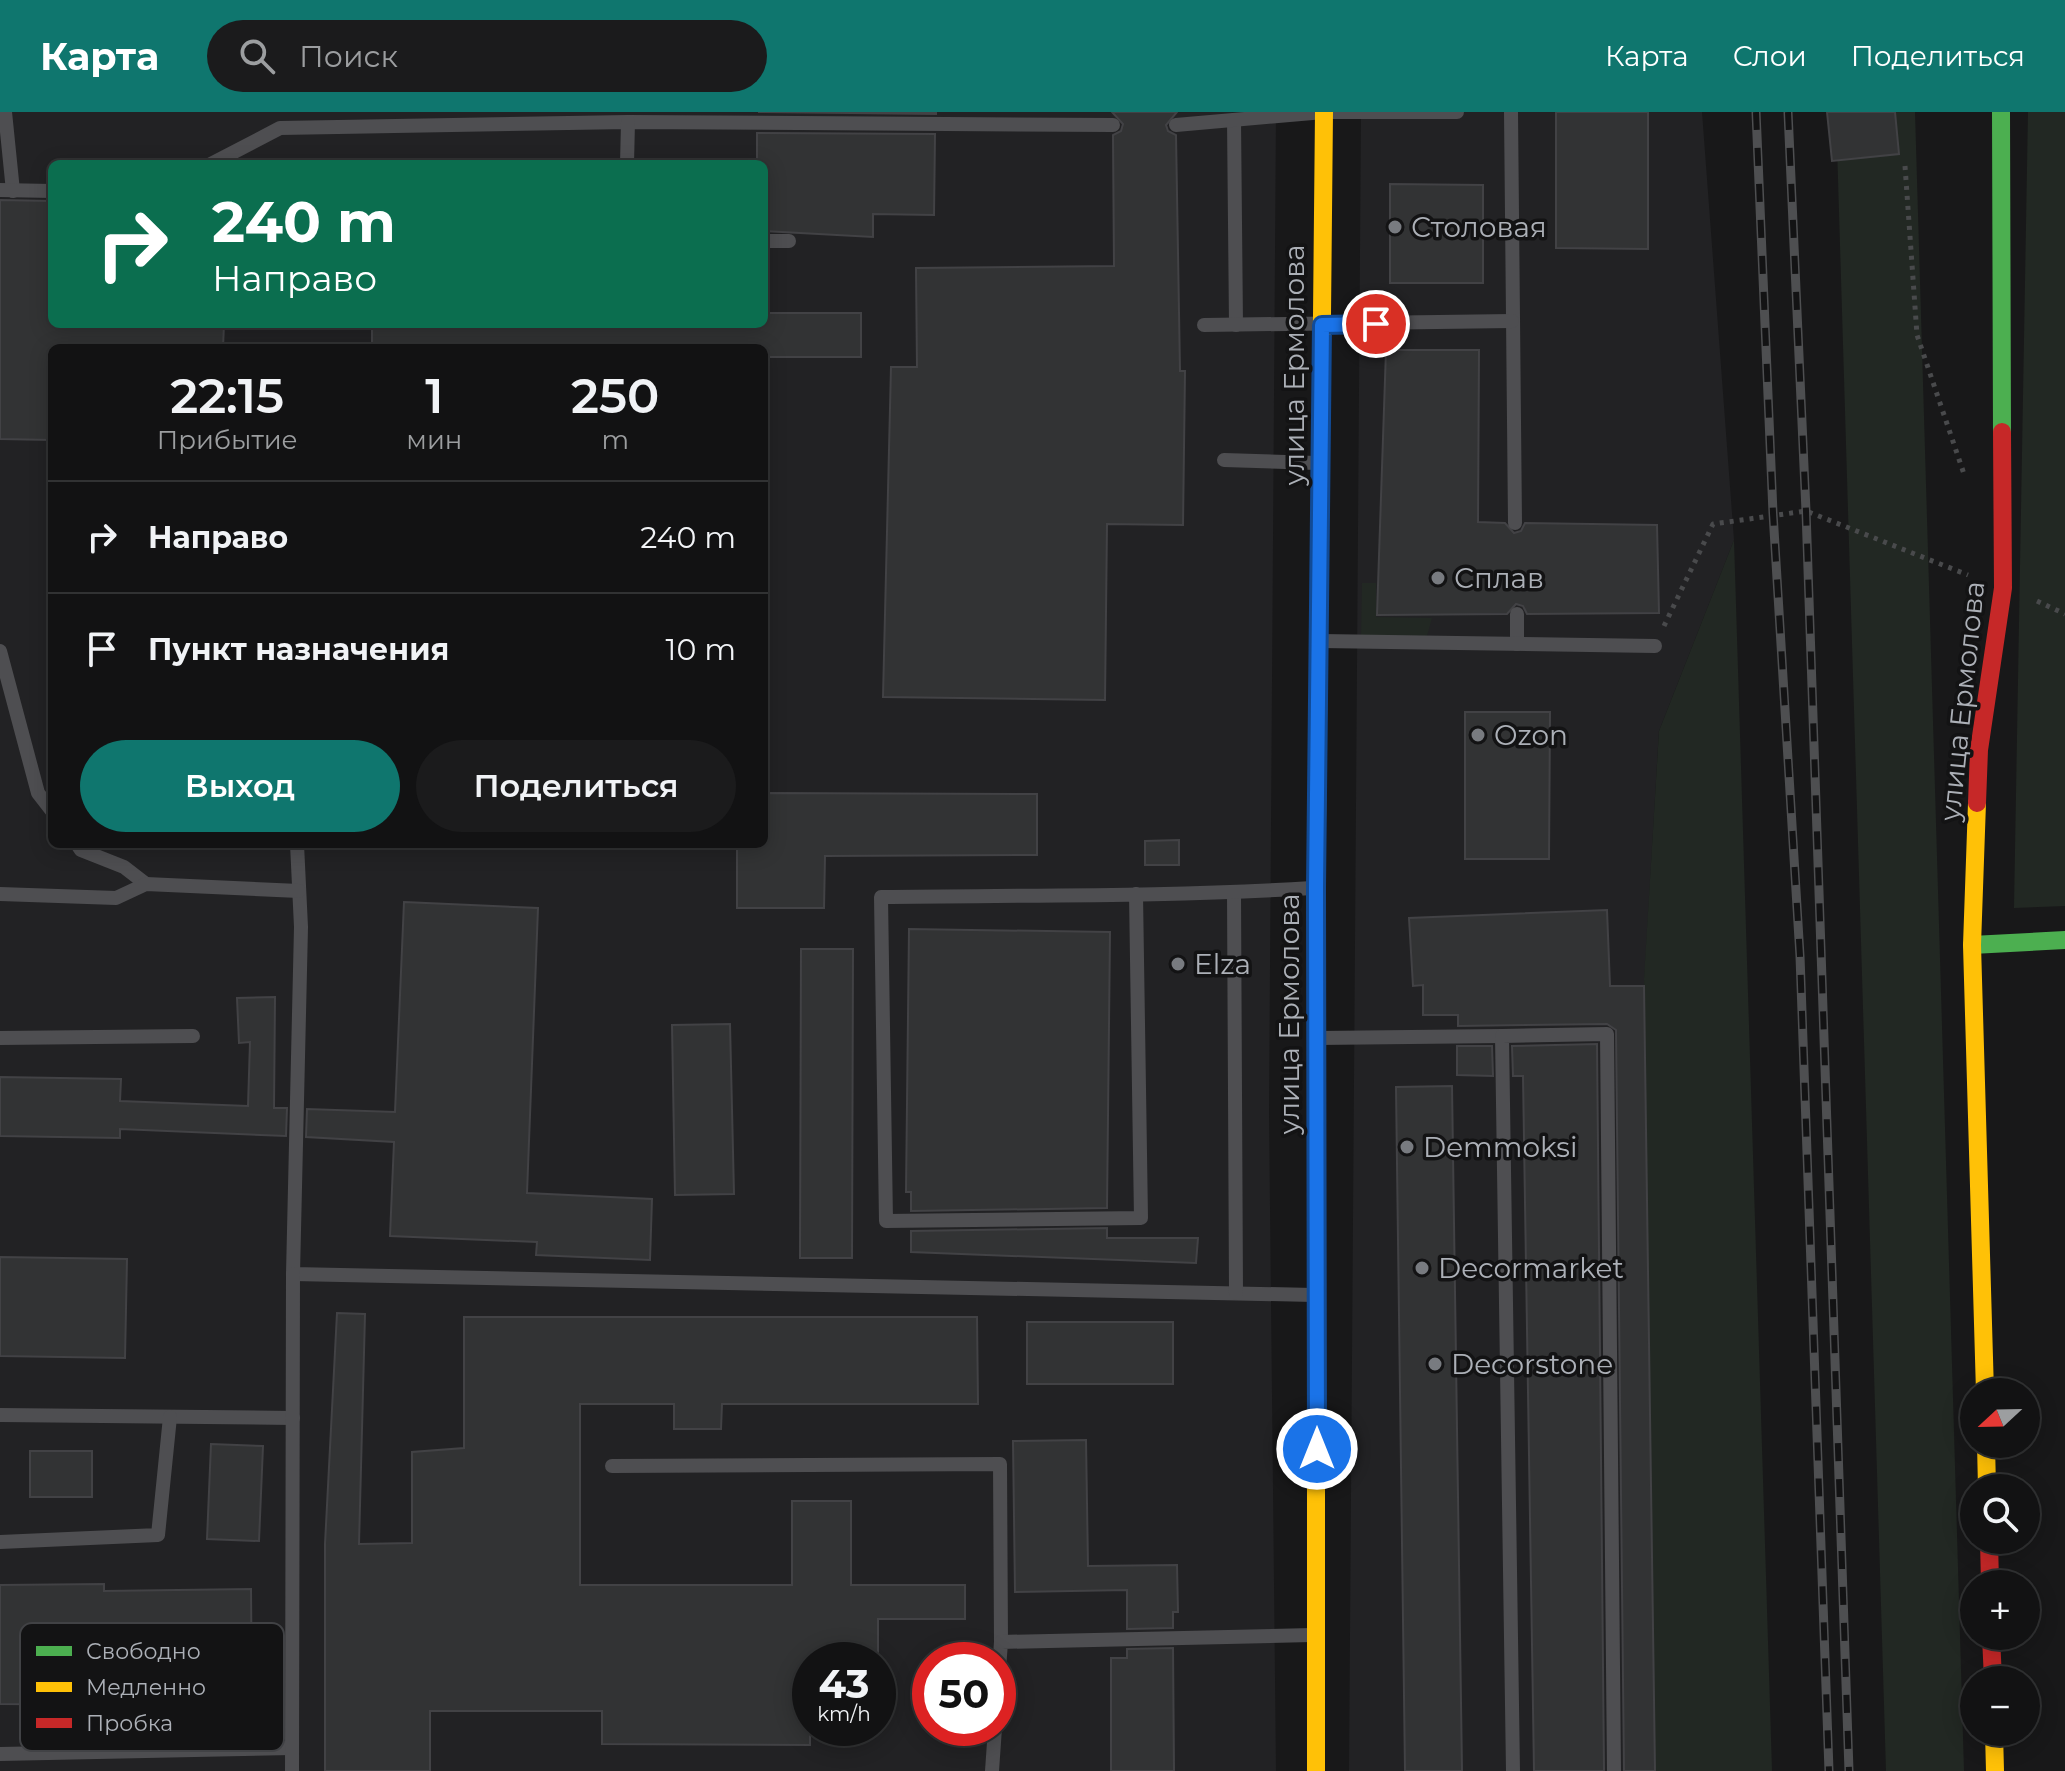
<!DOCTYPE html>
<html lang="ru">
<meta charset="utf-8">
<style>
:root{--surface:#121213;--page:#1b1b1c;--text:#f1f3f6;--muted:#9c9ea0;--line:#313233;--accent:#0f766e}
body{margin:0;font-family:Montserrat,sans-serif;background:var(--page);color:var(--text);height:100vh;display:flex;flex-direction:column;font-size:30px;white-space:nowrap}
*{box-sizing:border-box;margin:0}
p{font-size:26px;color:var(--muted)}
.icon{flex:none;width:44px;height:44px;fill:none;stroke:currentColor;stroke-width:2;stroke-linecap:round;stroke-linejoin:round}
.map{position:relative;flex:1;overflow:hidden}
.details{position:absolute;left:48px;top:232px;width:720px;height:504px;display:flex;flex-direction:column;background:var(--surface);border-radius:12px;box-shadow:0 4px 20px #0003,0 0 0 2px var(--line)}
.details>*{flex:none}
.top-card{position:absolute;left:48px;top:48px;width:720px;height:168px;border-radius:12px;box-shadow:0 4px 20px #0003,0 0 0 2px var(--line);background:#0b6e4f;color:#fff;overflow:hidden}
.needle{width:52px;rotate:248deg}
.buttons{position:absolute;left:1960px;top:1266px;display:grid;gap:16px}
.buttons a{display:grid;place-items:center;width:80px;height:80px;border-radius:50%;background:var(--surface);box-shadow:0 4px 20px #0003,0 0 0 2px var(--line);font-size:40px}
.speed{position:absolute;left:792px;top:1530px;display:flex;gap:16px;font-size:40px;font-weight:700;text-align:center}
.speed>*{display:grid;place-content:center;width:104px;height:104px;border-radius:50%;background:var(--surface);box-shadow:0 4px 20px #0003,0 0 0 2px var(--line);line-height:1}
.speed small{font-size:20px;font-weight:400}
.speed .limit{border:12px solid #d22;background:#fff;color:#111}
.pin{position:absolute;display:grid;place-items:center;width:68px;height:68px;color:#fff;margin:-34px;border:4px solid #fff;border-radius:50%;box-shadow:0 2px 8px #0007}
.me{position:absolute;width:88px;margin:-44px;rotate:0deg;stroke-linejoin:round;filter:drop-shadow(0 0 6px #0008)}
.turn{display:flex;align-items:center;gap:28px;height:168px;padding:0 32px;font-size:36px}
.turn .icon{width:104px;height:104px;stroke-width:2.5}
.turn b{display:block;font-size:56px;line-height:68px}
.eta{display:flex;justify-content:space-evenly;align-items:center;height:136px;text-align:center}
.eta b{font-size:48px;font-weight:600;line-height:56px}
.cta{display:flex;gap:16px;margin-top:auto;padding:16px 32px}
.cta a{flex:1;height:92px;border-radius:48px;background:var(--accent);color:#fff;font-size:32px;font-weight:600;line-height:92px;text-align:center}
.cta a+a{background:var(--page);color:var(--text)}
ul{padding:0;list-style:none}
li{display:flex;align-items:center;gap:24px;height:112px;padding:0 32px;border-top:2px solid var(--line)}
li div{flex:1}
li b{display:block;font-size:30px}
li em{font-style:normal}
header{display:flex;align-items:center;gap:48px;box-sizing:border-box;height:112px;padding:0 40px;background:var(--accent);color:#fff}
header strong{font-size:38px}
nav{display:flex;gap:44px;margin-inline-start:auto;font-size:28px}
.search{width:560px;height:72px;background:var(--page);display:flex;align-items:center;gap:20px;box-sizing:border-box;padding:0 28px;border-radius:44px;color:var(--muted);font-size:30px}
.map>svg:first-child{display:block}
</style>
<header>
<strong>Карта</strong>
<div class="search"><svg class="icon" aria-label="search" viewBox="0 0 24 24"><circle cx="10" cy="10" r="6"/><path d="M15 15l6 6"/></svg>Поиск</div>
<nav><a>Карта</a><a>Слои</a><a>Поделиться</a></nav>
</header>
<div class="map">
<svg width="2065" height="1659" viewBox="0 0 2065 1659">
<rect width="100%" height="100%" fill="#181819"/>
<g fill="#222224" fill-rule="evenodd">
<path d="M0,0H1276L1269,1000L1276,1659H0ZM52,52H764V212H52ZM52,236H764V732H52ZM810,1548H878V1616H810ZM930,1548H998V1616H930Z"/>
<path d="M1361,0H1702L1734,428L1659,619L1644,874L1655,1659H1349Z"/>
</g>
<g fill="#222823">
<path d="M1836,0H1915L1964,1659H1886Z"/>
<path d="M2028,0H2065V794L2014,796Z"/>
<path d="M1734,428L1772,1659H1655L1644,866L1659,619Z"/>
<path d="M1362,471H1376V505L1432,506L1427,524L1361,523Z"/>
</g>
<g fill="#323334" stroke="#424245" stroke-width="2">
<path d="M758,0H936V2Z"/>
<path d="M1112,0H1177L1166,13L1168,19L1176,23L1180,259H1185L1183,413L1107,412L1105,588L883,585L891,255H917L916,156L1114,154L1113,23L1121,19L1123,12Z"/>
<path d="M1556,0H1648V137L1556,136Z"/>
<path d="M1827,0H1895L1899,42L1832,49Z"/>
<path d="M757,21L935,22L934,103L873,102V125L764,119V52H757Z"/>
<path d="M1390,72L1483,73V171H1390Z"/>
<path d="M0,88L52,89V212H224L223,236H52V328L0,327Z"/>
<path d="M764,201H861V245H764V236H372V212H764Z"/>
<path d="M1386,238H1479L1478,410L1505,411L1514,421L1521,419L1525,411L1657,413L1659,501L1527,502L1523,494L1516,492L1507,502L1377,503Z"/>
<path d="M1465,600H1550L1549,747H1465Z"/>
<path d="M764,681L1037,682V743L825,744L824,796H737V732H764Z"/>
<path d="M1179,728V753H1145V729Z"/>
<path d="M404,790L538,796L527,1081L652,1087L650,1148L536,1143L537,1130L390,1124L394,1030L306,1025L307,997L395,1000Z"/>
<path d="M1607,798L1610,874H1644L1655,1659H1624L1616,918L1607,912L1458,914V903H1423V873L1413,874L1409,806Z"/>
<path d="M909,817L1110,820L1107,1096L911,1099V1080H906Z"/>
<path d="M801,837H853L852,1146H800Z"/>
<path d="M275,885L274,996H287L286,1024L120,1017V1026L0,1024V965L121,967L120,989L248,994L250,930L239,931L237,886Z"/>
<path d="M730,912L734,1082L675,1083L672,913Z"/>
<path d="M1597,932L1604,1659H1534L1523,964H1513L1512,934Z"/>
<path d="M1457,934H1492L1493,964L1457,963Z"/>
<path d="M1452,974L1462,1659H1405L1396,975Z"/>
<path d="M1107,1116V1126H1198L1196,1151L911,1140V1119Z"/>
<path d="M0,1145L127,1147L125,1246L0,1244Z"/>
<path d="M337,1201L365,1202L359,1432L412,1431V1340L464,1336V1205H977L978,1292H722L721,1317H674V1292H580V1473H792V1389H851V1473H965V1507H878V1548H810V1633L602,1632V1599H430V1659H325V1432Z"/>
<rect x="1027" y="1210" width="146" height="62"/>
<path d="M1086,1328L1088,1454L1177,1453L1178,1500H1173V1516L1127,1517V1478L1015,1480L1013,1329Z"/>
<path d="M211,1332L263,1334L259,1429L207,1427Z"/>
<rect x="30" y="1339" width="62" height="46"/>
<path d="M104,1472V1479L251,1477L252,1594L0,1592V1473Z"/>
<path d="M1173,1536L1174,1659H1111V1546H1127V1537Z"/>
</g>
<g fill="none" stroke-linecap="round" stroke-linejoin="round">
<g stroke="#494a4c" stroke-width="5" stroke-dasharray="4 6" stroke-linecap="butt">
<path d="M1905,54L1917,223L1965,365"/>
<path d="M2037,489L2065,502"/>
<path d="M1664,514L1713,412L1806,399L1968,463"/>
</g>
<g stroke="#4e4e51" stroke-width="14">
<path d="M5,0L13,79"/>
<path d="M1511,0L1515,411"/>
<path d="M1234,8L1236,213"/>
<path d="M1176,13L1324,0H1457"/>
<path d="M211,52L280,16L628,10L1113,13"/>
<path d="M627,52L628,10"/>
<path d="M0,78L52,79"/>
<path d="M764,129H789"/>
<path d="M1204,213L1512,209"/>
<path d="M1224,348L1317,351"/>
<path d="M1517,502V532"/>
<path d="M1321,529L1655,534"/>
<path d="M0,539L38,681L52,699"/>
<path d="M77,732L81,738L124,755L146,772"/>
<path d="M297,732L301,815L293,1162L1314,1183"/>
<path d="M1234,781L1236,1181"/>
<path d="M0,782L116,786L146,772L299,779"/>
<path d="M1136,782L1141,1106L886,1109L881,785C1024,783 1168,785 1312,776"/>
<path d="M0,926L193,924"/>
<path d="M1318,926L1502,924"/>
<path d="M0,1303L293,1306"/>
<path d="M612,1354L1000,1352L1001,1530"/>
<path d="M0,1430L158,1423L170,1305"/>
<path d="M998,1571L1001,1530L1312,1523"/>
<path d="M0,1642L292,1636"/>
<path d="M292,1659L293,1162"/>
<path d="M992,1659L995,1616"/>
<path d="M1513,1659L1502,924L1607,922L1614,1659"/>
</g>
<g stroke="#4caf50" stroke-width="18">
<path d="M2001,0L2002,320"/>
<path d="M1972,833L2065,828"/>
</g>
<g stroke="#ffc107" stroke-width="18">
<path d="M1977,691L1972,833L1985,1280"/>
<path d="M1317,711L1324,0"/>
<path d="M1316,1271V1659"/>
<path d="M1986,1332L1987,1376"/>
<path d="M1994,1620L1995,1659"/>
</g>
<g stroke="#c62828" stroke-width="18">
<path d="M1977,691L1979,638L2003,476L2002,320"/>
<path d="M1316,1271L1317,711"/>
<path d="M1989,1428L1990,1472"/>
<path d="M1991,1524L1993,1568"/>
</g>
<g stroke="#4e4f51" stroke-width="9">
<g id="rail">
<path d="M1756,0L1773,401L1800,844L1829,1659"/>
<path d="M1788,0L1806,399L1849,1659"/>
</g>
</g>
<use href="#rail" stroke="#131314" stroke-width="6" stroke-dasharray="18" stroke-linecap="butt"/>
</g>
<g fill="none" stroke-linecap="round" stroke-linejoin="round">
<g stroke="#114b97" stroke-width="20">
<path id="route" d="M1317,1337L1316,776L1322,213L1376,212"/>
</g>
<use href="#route" stroke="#1a73e8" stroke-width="14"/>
</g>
<g fill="#787b80" stroke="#131314" stroke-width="3">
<circle cx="1395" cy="115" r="8"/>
<circle cx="1438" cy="466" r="8"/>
<circle cx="1478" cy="623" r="8"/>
<circle cx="1178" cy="852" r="8"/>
<circle cx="1407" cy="1035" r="8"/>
<circle cx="1422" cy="1156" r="8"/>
<circle cx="1435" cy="1252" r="8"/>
</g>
<g text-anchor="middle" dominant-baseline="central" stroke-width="7" stroke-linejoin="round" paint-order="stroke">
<g font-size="28" fill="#acb0b7" stroke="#131314" text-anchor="start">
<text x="1411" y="115">Столовая</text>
<text x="1454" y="466">Сплав</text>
<text x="1494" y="623">Ozon</text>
<text x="1194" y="852">Elza</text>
<text x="1423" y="1035">Demmoksi</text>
<text x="1438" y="1156">Decormarket</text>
<text x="1451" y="1252">Decorstone</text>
</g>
<g font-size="28" fill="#acb0b7" stroke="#131314">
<text transform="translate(1294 253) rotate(-90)">улица Ермолова</text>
<text transform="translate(1962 589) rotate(-84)">улица Ермолова</text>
<text transform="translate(1289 902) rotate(-90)">улица Ермолова</text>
</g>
</g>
<rect x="20" y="1511" width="264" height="128" rx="12" fill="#131314" stroke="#414245" stroke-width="2"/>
<rect x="36" y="1534" width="36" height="10" fill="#4caf50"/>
<rect x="36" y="1570" width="36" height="10" fill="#ffc107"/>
<rect x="36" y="1606" width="36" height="10" fill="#c62828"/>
<g font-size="22" fill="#acb0b7">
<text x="86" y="1547">Свободно</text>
<text x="86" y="1583">Медленно</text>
<text x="86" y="1619">Пробка</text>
</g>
</svg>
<div class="buttons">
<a><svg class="needle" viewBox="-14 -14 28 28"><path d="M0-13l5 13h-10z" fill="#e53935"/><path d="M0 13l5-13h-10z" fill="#9c9ea0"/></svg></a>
<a><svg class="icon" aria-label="search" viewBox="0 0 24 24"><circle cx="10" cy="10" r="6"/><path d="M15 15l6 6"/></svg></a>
<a>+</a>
<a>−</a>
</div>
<div class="speed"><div>43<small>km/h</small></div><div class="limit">50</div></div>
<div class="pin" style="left:1376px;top:212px;background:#d93025"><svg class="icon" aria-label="arrive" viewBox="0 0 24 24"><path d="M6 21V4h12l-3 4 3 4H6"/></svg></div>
<svg class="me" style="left:1317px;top:1337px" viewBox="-20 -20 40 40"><circle r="17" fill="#1a73e8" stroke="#fff" stroke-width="3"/><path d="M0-11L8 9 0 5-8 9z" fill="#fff"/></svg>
<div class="top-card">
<div class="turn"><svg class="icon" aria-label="right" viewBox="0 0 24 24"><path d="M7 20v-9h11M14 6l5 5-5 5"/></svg><div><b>240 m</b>Направо</div></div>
</div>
<section class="details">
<div class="eta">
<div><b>22:15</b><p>Прибытие</p></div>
<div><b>1</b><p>мин</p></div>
<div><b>250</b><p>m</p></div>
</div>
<ul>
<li><svg class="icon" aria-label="right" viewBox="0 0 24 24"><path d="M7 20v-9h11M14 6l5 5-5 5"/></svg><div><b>Направо</b></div><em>240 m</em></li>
<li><svg class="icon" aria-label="arrive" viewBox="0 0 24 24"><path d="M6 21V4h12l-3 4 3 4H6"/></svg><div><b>Пункт назначения</b></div><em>10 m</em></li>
</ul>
<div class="cta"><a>Выход</a><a>Поделиться</a></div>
</section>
</div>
